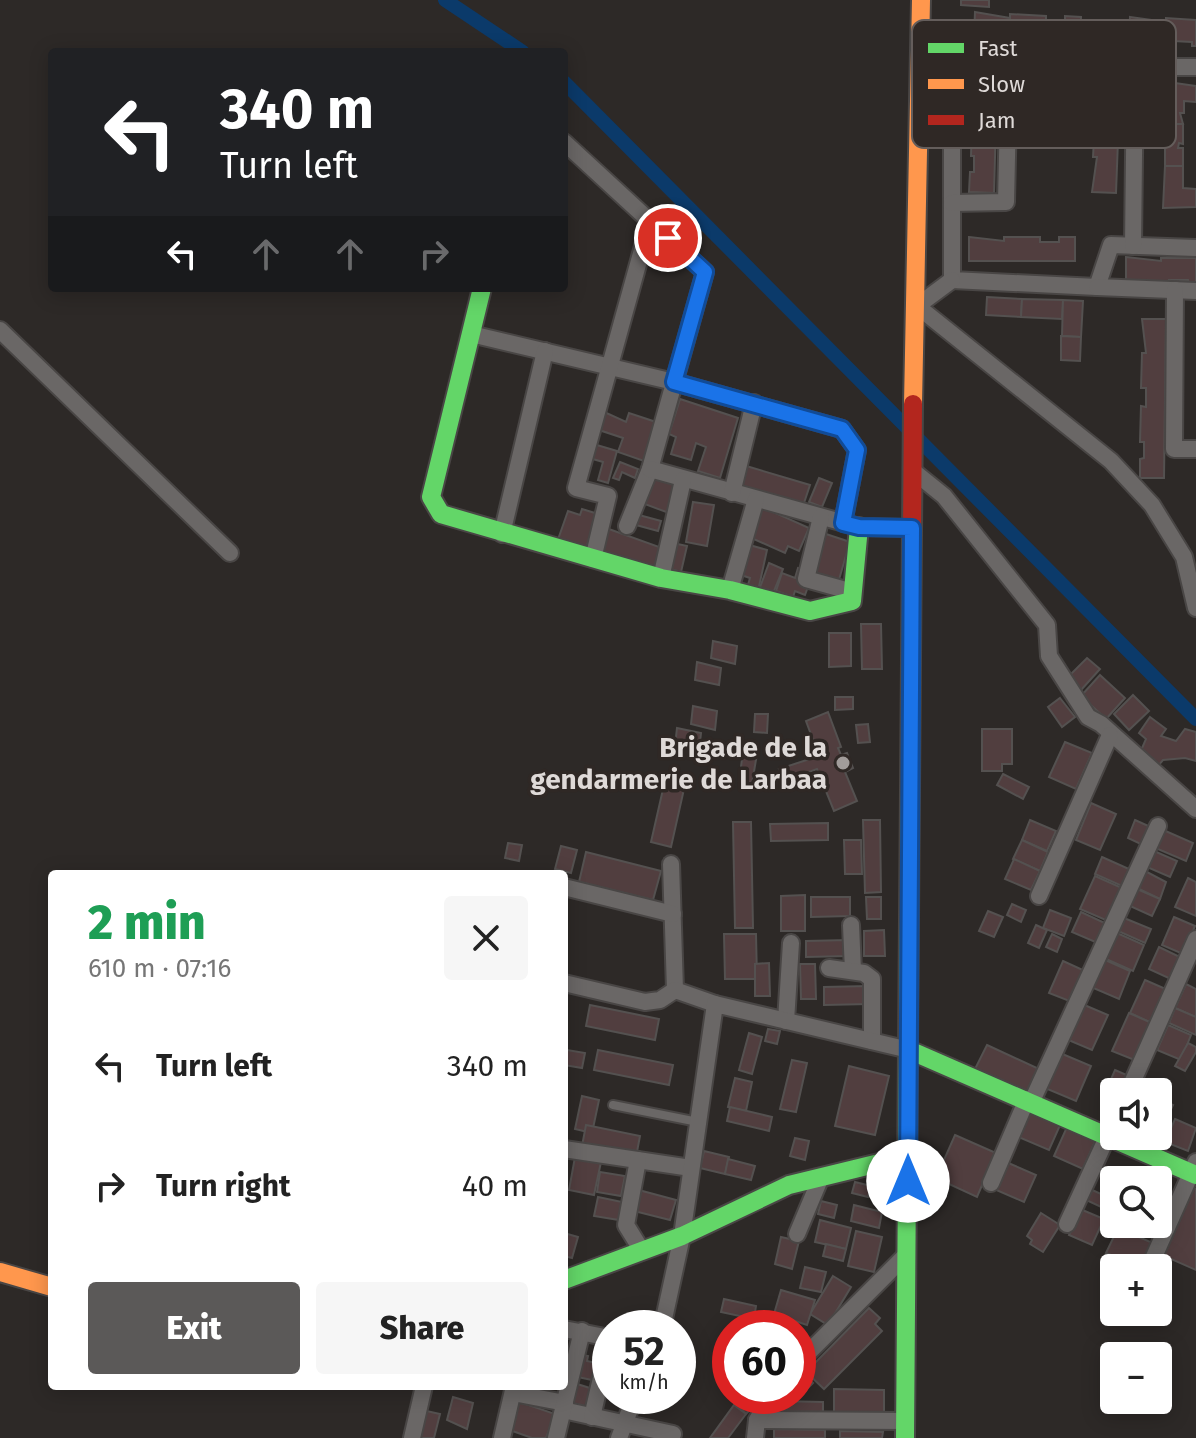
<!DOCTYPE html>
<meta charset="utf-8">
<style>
:root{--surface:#fff;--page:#f6f6f6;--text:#222;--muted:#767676;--accent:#5b5958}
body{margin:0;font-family:"Fira Sans",sans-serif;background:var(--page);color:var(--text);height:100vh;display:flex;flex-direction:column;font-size:30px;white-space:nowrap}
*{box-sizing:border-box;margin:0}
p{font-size:26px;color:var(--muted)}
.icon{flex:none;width:44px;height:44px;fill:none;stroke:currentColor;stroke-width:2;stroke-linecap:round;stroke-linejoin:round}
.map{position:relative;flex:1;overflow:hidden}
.details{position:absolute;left:48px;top:870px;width:520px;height:520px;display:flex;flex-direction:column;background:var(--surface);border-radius:8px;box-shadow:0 4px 20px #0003}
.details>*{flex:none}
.banner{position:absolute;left:48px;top:48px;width:520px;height:244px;border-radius:8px;box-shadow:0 4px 20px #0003;background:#202124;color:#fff;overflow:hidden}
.tools{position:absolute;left:1100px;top:1078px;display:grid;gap:16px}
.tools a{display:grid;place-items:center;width:72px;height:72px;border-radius:8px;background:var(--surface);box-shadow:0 4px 20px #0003;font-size:40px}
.speed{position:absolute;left:592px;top:1310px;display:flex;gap:16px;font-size:40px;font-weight:700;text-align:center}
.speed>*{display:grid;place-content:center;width:104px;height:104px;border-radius:50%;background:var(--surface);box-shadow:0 4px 20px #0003;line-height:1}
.speed small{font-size:20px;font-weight:400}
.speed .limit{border:12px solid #d22;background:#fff;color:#111}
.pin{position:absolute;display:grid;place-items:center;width:68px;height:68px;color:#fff;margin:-34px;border:4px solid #fff;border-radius:50%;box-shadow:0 2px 8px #0007}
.me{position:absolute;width:88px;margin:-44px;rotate:0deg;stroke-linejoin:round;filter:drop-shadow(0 0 6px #0008)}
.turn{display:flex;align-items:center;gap:28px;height:168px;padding:0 40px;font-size:36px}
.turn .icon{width:104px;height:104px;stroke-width:2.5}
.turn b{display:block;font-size:56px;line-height:68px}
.lanes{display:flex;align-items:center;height:76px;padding:0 40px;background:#0003;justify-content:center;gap:40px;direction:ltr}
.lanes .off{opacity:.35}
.round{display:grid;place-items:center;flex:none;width:84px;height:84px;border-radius:8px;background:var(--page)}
.summary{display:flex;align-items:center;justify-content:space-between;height:136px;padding:0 40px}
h1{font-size:48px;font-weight:800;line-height:60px;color:#1e9e55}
.action{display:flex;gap:16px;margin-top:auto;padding:16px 40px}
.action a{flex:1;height:92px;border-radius:8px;background:var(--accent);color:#fff;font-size:32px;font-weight:800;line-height:92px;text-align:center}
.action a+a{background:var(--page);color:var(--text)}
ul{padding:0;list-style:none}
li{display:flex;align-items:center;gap:24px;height:120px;padding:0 40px}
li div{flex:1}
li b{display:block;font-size:30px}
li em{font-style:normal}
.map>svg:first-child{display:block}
</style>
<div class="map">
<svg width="1196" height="1438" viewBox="0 0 1196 1438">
<rect width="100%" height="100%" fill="#2d2927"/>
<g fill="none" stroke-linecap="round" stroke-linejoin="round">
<g stroke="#0b3a6a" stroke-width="14">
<path d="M445,0L523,52"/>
<path d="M564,82L1196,719"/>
</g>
</g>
<g fill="#513e3f" stroke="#545150" stroke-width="2">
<path d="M961,0H989V7L961,5Z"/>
<path d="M975,12L1010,18V14L1046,16V20L1065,21V16L1081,17L1080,41L974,37Z"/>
<path d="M1130,17L1166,22V18L1196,20V46H1192V42L1173,41L1172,45L1129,41Z"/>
<path d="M1168,82L1196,86V102L1184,101V113H1180L1183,124H1165L1164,85Z"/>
<path d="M973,86H997L994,193L969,192L970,172H974V156H971L972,120L977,121L978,102H973Z"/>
<path d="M1096,86L1120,87L1116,193L1092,192L1097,157H1093L1095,121H1099L1100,102H1095Z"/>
<path d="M1165,124H1183V144L1179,143L1178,148H1183V166H1165Z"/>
<path d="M1165,166H1183V188L1196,189V207L1163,208Z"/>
<path d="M969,237L1004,241V237H1040V242H1059V237H1075V261H969Z"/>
<path d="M1126,257L1161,261V258H1196V284H1189L1188,280H1169V284L1126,282Z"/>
<path d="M987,297L1022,299L1021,317L986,315Z"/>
<path d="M1022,299L1063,300L1062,319L1021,317Z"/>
<path d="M1063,300L1083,301L1081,337L1062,336Z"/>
<path d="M1142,319H1166L1164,478H1140V459L1144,458V442H1140L1141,406L1146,407V388H1141L1142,353H1146Z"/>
<path d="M1061,336L1081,337L1080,361L1061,360Z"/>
<path d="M680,399L738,418L720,478L698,471L706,447L696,443L691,460L671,454L676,437L669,434Z"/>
<path d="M602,411L626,422L629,413L656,422L644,461L618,452L623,438L596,429Z"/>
<path d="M590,443L617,451L608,483L598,480L603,462L586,457Z"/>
<path d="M620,462L638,469L635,478L622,472L619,480L613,478Z"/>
<path d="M743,465L810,485L803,506L737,487Z"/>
<path d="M654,472L681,483L669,513L642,503Z"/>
<path d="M819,478L832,483L822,507L809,502Z"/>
<path d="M693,502L714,505L707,546L686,542Z"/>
<path d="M760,506L809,528L799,551L788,546L785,553L747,536Z"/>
<path d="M582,509L598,514L586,548H555L568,511L580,515Z"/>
<path d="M639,515L661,521L658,531L636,525Z"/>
<path d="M606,528L662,548L654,570L598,550Z"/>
<path d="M820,532L850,542L838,583L812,575Z"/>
<path d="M673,543L687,546L681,572L667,568Z"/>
<path d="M746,544L767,550L758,591L747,588L750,578L738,574Z"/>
<path d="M769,563L783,569L772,596L759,590Z"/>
<path d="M798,568L807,571L810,581L805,595L795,591L793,597L776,591L782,573L795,578Z"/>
<path d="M861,624H881L882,669H862Z"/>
<path d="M829,633H851V666L829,667Z"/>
<path d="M713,641L737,646L735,664L711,658Z"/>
<path d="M1087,658L1100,669L1081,690L1067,678Z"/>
<path d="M697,662L721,668L719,685L695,680Z"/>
<path d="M1100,675L1125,698L1106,719L1081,696Z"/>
<path d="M1133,695L1149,711L1129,730L1114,714Z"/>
<path d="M835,697H853V709L835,710Z"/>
<path d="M1060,698L1075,717L1062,727L1048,707Z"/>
<path d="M693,706L717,711L715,730L691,724Z"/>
<path d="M828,712L841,747L838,748L841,755L847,753L853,768L845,772L857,801L834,811L817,769L784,781L779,769L819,756L806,721Z"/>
<path d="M755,714H768L767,733L754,732Z"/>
<path d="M1150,717L1166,729L1161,736L1176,741L1185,729L1196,732V761L1185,758L1163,760L1158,766L1139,755L1146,739L1139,733Z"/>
<path d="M868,724L870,742L858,743L856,725Z"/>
<path d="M677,728L701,733L699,751L675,746Z"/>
<path d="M982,729H1012V764H1002V771H982Z"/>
<path d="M1065,742L1092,753L1076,789L1049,777Z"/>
<path d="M743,752L757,754L752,783L739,781Z"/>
<path d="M1003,774L1029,787L1023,799L997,785Z"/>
<path d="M666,776L686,780L671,847L651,842Z"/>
<path d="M1091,803L1116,814L1100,850L1076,840Z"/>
<path d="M863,820H880L881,892L865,893Z"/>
<path d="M1030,820L1056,831L1047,851L1022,840Z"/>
<path d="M1135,820L1155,829L1147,847L1128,838Z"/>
<path d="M733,822H751L753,928H735Z"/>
<path d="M828,823V840L771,841L770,824Z"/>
<path d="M1161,829L1193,843L1186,861L1153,847Z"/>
<path d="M844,840H861L862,874H845Z"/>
<path d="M1022,840L1048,852L1040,871L1013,859Z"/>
<path d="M508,843L522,845L519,861L505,858Z"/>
<path d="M561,846L577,850L571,873L555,869Z"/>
<path d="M1154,851L1177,861L1170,877L1147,867Z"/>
<path d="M586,852L661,871L653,900L579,882Z"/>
<path d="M1102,857L1129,869L1122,886L1095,874Z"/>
<path d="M1014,859L1040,871L1031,890L1005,879Z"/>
<path d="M1145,871L1166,882L1160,899L1139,889Z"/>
<path d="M1095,876L1122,888L1108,921L1080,909Z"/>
<path d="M1188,878L1196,882V916L1175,907Z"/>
<path d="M1137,889L1160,899L1152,916L1130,906Z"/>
<path d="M805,895V931H781V896Z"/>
<path d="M811,897H850V916L811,917Z"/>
<path d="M866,897H881V919H867Z"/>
<path d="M1012,904L1026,910L1021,922L1007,915Z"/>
<path d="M1050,910L1071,918L1064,936L1043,928Z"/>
<path d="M988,911L1003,917L994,937L979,931Z"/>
<path d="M1081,912L1109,925L1100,944L1072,932Z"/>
<path d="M1174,917L1195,926L1183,954L1162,945Z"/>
<path d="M1124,918L1151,929L1145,943L1118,931Z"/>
<path d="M1036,925L1047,930L1039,948L1028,943Z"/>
<path d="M884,930L885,956H864V931Z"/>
<path d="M1117,933L1144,945L1133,971L1106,959Z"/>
<path d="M724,934H756L757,979H725Z"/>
<path d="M1052,934L1062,939L1057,952L1046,947Z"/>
<path d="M848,940V956L806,957V941Z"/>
<path d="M1159,947L1184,959L1175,981L1149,969Z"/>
<path d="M1103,959L1130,971L1119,999L1091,987Z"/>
<path d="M1063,961L1085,971L1072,1002L1049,993Z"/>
<path d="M769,963L770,996H755V964Z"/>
<path d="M800,964H815L816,999H801Z"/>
<path d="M1145,980L1168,990L1154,1024L1130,1013Z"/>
<path d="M1186,984L1196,989V1017L1175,1008Z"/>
<path d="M868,986L869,1004L824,1005V987Z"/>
<path d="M1082,1004L1108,1015L1092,1050L1066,1039Z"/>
<path d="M590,1005L659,1019L655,1040L586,1026Z"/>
<path d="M1175,1008L1196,1017V1035L1169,1023Z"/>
<path d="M1129,1013L1154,1024L1137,1061L1112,1051Z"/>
<path d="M1168,1025L1191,1035L1181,1060L1157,1050Z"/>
<path d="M768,1029L780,1031L777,1044L765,1041Z"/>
<path d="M749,1033L762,1037L752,1074L739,1070Z"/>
<path d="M1188,1043L1196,1047V1052L1185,1071L1175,1066Z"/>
<path d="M987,1045L1039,1069L1025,1098L973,1073Z"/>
<path d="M567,1050L585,1053L582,1068L564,1065Z"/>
<path d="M598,1050L673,1065L669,1085L594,1070Z"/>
<path d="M1060,1053L1091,1066L1076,1101L1045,1088Z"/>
<path d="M792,1060L807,1063L796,1112L780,1109Z"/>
<path d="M849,1066L889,1076L875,1135L835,1126Z"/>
<path d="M1115,1070L1131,1077L1124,1092L1108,1086Z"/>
<path d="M735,1078L752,1082L746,1111L728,1107Z"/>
<path d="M582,1096L599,1100L592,1133L575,1129Z"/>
<path d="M1158,1098L1173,1105L1158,1137L1155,1136H1158Z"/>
<path d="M730,1107L772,1117L769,1131L727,1121Z"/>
<path d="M1028,1109L1061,1123L1049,1150L1016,1136Z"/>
<path d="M1175,1119L1196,1128L1188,1151L1165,1142Z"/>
<path d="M586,1125L640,1136L636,1157L582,1146Z"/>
<path d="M1067,1127L1096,1139L1083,1169L1054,1156Z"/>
<path d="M955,1135L996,1153L977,1197L936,1178Z"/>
<path d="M795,1138L809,1141L805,1160L790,1156Z"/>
<path d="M704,1151L729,1157L725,1174L700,1168Z"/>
<path d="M575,1157L601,1162L594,1195L569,1190Z"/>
<path d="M728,1159L755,1166L751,1180L725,1174Z"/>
<path d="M1006,1162L1036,1175L1024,1202L994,1189Z"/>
<path d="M600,1172L625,1176L621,1196L597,1192Z"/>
<path d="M855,1182L871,1186L868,1197L852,1193Z"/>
<path d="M1191,1187L1196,1189V1270L1162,1255Z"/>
<path d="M1088,1188L1114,1200L1112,1212L1084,1199Z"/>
<path d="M635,1189L676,1200L670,1220L634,1211Z"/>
<path d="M1158,1190L1173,1196L1162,1219L1158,1217Z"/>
<path d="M598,1197L622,1202L619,1220L594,1216Z"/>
<path d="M821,1201L837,1205L834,1218L818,1214Z"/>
<path d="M854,1205L882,1212L879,1228L851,1221Z"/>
<path d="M1080,1209L1104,1219L1092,1245L1069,1235Z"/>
<path d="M1041,1213L1060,1225L1043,1252L1030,1244L1032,1240L1027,1236Z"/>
<path d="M820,1220L851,1228L846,1249L815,1242Z"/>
<path d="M1118,1228L1155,1244L1145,1268L1106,1253Z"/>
<path d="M856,1231L882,1237L874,1272L848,1266Z"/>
<path d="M564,1233L578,1237L572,1258L564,1256Z"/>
<path d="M781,1237L799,1241L792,1269L775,1264Z"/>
<path d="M826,1244L846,1249L843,1261L823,1256Z"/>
<path d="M805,1267L826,1272L821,1292L800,1288Z"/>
<path d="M833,1276L851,1287L828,1325L810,1314Z"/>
<path d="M781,1290L815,1300L807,1325L774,1314Z"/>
<path d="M724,1299L756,1306L754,1319L721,1312Z"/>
<path d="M869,1308L880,1318L875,1324L882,1331L824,1389L806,1372Z"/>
<path d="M578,1354L588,1356L587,1361L596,1363L592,1380L573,1376Z"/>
<path d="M805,1375L813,1383L796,1400L792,1396H798V1381Z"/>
<path d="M574,1383L593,1389L587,1410L567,1403Z"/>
<path d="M834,1389L884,1390V1415H834Z"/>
<path d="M740,1396H763L746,1414L734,1402Z"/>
<path d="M453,1397L473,1403L467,1429L447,1420Z"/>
<path d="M514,1400L555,1414L546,1438H532L507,1429Z"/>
<path d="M777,1401L823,1402V1415L777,1414Z"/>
<path d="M734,1405L746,1414L728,1438H710Z"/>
<path d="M422,1410L440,1414L434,1438H415Z"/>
<path d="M774,1429L825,1430V1438H774Z"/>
<path d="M840,1431L883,1432L882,1438H840Z"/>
</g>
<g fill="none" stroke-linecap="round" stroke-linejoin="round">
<g stroke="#494645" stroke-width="12">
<path id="lane" d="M613,1105L698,1122"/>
</g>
<g stroke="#494645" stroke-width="20">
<g id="street">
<path d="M1196,67H952V280L1097,287L1111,245L1196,248"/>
<path d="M564,142L705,272L650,469L627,526"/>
<path d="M952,203L1006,202L1009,67"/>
<path d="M1133,246L1135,67"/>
<path d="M952,280L917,306L1111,461L1152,505L1184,557L1196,608"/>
<path d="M1097,287L1196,291"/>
<path d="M1175,290L1174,449H1196"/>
<path d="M0,330L230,553"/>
<path d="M471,334L674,382L842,429L857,450L843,523"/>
<path d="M650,469L859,527L912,528"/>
<path d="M913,471L944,496L1047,625L1049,656L1088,717L1101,724L1196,809"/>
<path d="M732,493L754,403"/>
<path d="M821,517L806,579L853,592"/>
<path d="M502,534L545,351"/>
<path d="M593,559L608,496L576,488L650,221"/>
<path d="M661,578L683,480"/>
<path d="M730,590L756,499"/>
<path d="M671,864L675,990"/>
<path d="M564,887L673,914"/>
<path d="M1039,896L1110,735"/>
<path d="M851,925L853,971"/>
<path d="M829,968L864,973L872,979V1041"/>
<path d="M564,983L645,1002L660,1000L675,990L715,1004"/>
<path d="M786,1021L791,943"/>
<path d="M1128,1092L1196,939"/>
<path d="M1032,1101L1158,826"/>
<path d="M564,1149L691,1168"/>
<path d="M638,1160L626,1225L642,1251"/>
<path d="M991,1183L1027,1099"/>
<path d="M1067,1224L1114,1122"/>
<path d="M797,1234L821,1177"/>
<path d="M1149,1268L1196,1162"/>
<path d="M662,1328L682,1236L715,1004L909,1050"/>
<path d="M564,1329L610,1338"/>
<path d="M798,1363L907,1254"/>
<path d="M513,1393L565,1403"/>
<path d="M563,1410L673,1434"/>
<path d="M592,1417L610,1339"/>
<path d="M757,1420L905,1421"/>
<path d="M412,1438L424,1386"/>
<path d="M502,1438L514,1386"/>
<path d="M556,1438L582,1331"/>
<path d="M619,1438L635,1396"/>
<path d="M755,1438L757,1420L770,1396"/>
</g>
</g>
<g stroke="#494645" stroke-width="22">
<g id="fast">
<path d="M482,288L431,497L441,514L661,578L730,590L810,611L852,601L859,527"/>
<path d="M909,1050L1196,1175"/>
<path d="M564,1280L682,1236L789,1185L908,1156"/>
<path d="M905,1438L911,660"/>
</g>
</g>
<g stroke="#494645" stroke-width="22">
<g id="slow">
<path d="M913,404L921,0"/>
<path d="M0,1272L52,1287"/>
</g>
</g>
<g stroke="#494645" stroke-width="22">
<path id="jam" d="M911,660L913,404"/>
</g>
<use href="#lane" stroke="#6a6766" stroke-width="8"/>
<use href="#street" stroke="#6a6766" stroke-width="16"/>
<use href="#fast" stroke="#63d668" stroke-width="18"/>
<use href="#slow" stroke="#ff974d" stroke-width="18"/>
<use href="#jam" stroke="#b3261e" stroke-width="18"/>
</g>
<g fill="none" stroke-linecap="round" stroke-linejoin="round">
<g stroke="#114b97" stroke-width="20">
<path id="route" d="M668,238L705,272L674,382L842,429L857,450L843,523L859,527L912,528L908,1181"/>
</g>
<use href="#route" stroke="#1a73e8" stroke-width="14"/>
</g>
<circle fill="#a19c9a" stroke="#2f2825" stroke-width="3" cx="843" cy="763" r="8"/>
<g text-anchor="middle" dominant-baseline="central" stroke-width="7" stroke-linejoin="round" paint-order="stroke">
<g font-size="28" font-weight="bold" fill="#dfdad8" stroke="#2f2825" text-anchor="end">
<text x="827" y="747">Brigade de la<tspan x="827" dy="32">gendarmerie de Larbaa</tspan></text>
</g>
</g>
<rect x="912" y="20" width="264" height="128" rx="12" fill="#2f2825" stroke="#645d5b" stroke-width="2"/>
<rect x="928" y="43" width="36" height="10" fill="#63d668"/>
<rect x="928" y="79" width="36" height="10" fill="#ff974d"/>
<rect x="928" y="115" width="36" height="10" fill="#b3261e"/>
<g font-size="22" fill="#dfdad8">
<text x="978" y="56">Fast</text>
<text x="978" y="92">Slow</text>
<text x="978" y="128">Jam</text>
</g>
</svg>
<div class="tools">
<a><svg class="icon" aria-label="sound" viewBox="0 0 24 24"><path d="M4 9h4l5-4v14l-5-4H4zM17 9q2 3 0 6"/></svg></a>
<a><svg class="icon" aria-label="search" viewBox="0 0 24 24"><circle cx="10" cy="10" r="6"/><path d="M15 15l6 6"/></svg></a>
<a>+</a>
<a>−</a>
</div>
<div class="speed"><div>52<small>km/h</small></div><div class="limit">60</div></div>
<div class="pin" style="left:668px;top:238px;background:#d93025"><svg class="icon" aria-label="arrive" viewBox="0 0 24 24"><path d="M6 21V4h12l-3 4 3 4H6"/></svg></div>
<svg class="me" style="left:908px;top:1181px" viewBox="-20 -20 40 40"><circle r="19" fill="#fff"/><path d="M0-13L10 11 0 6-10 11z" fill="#1a73e8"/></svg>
<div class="banner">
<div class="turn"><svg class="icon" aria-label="left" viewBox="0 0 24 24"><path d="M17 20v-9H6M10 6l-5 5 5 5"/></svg><div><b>340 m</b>Turn left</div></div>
<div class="lanes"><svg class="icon" aria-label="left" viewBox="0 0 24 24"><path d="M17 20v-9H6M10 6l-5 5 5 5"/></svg><svg class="icon off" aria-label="ahead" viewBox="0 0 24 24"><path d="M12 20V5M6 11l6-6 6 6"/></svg><svg class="icon off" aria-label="ahead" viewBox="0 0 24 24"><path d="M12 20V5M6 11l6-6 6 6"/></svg><svg class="icon off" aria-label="right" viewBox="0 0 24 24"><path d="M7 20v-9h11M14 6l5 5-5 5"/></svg></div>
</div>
<section class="details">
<div class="summary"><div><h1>2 min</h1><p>610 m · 07:16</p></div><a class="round"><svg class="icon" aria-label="close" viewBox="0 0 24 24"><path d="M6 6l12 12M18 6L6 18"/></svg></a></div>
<ul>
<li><svg class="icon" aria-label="left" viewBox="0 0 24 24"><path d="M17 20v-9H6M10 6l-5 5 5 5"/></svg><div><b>Turn left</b></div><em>340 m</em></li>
<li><svg class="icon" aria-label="right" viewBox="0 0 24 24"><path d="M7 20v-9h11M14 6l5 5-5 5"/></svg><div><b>Turn right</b></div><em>40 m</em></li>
</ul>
<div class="action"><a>Exit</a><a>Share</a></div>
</section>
</div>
